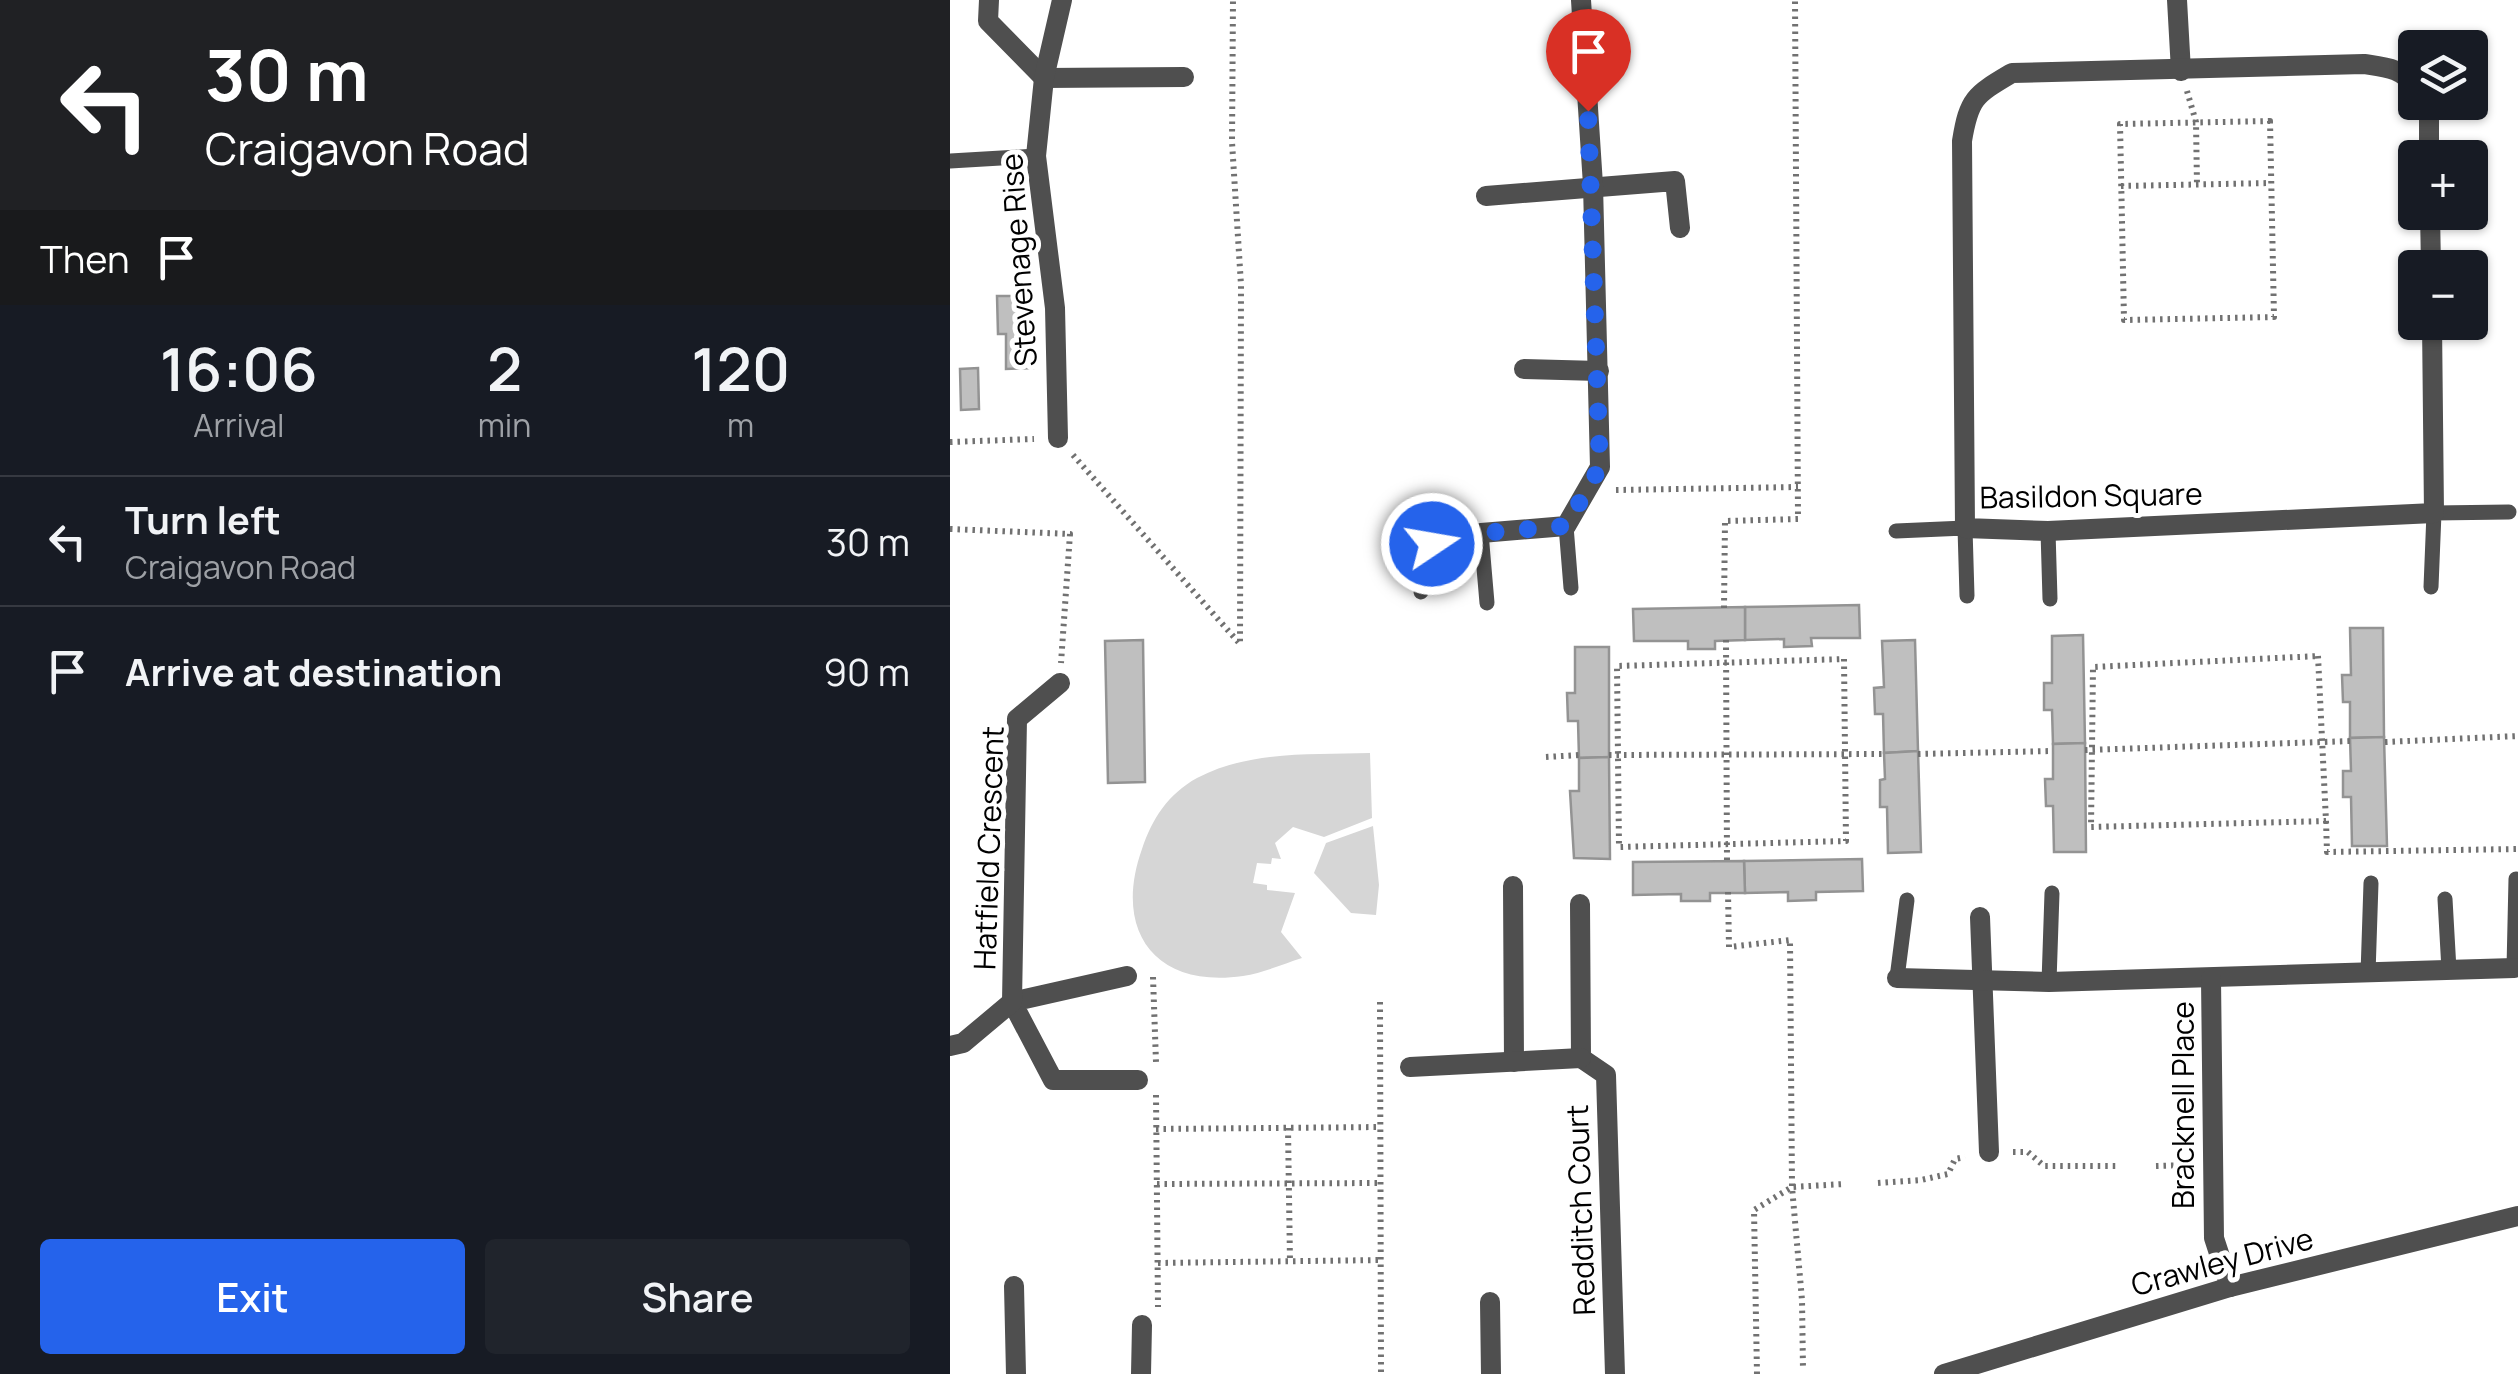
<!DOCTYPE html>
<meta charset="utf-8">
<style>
:root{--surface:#171b24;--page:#20242c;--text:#f1f3f6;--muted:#9ea1a6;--line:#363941;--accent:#2563eb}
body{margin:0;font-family:Manrope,sans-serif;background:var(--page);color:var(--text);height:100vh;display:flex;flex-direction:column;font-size:38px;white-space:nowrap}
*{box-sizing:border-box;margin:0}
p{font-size:32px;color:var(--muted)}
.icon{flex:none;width:55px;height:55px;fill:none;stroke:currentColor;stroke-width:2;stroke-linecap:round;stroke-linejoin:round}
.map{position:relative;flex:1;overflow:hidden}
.panel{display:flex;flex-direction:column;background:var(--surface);width:950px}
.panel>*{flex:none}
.top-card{background:#202124;color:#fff;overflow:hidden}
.controls{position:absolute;left:1448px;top:30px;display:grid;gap:20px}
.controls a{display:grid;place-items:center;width:90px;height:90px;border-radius:10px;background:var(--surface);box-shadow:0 2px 8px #0004;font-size:50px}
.pin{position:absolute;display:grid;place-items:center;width:85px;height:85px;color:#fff;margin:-102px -42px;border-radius:50% 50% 50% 0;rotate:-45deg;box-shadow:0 0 10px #0007}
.pin .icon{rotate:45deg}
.me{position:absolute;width:110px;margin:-55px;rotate:78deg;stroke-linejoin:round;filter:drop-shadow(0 0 8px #0008)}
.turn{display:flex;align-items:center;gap:35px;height:210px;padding:0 40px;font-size:45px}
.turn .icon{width:130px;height:130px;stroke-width:2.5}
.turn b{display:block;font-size:70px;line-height:85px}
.then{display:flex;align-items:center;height:95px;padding:0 40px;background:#0003;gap:20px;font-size:38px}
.eta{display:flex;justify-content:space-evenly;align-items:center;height:170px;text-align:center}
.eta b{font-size:60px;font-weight:600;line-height:70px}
.button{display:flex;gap:20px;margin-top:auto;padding:20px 40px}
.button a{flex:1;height:115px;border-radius:10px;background:var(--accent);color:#fff;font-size:40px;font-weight:600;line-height:115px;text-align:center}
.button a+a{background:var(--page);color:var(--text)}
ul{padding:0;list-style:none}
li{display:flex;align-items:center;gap:30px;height:130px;padding:0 40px;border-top:2px solid var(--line)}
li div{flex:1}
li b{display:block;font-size:38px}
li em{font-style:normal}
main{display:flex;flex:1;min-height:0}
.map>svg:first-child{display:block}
</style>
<main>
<section class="panel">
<div class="top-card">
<div class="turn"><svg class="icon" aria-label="left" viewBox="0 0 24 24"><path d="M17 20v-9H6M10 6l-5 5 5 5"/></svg><div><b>30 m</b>Craigavon Road</div></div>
<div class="then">Then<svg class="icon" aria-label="arrive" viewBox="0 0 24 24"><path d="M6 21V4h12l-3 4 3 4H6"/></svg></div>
</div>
<div class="eta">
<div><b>16:06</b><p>Arrival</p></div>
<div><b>2</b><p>min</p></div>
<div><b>120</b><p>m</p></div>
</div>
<ul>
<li><svg class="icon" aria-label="left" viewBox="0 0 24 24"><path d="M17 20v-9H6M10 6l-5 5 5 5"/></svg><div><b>Turn left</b><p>Craigavon Road</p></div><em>30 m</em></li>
<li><svg class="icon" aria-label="arrive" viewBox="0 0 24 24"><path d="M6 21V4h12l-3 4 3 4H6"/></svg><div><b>Arrive at destination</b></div><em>90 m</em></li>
</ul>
<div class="button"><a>Exit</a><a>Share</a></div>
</section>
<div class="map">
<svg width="1568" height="1374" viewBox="0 0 1568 1374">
<rect width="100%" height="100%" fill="#fff"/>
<g fill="#d6d6d6">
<path d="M420,753L422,818L374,837L343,827L325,843L331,859L322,858L321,864L307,863L303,883L317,885V890L345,893L331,932L352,958C333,964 313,973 293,976C204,989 163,930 192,849C202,819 218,794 247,778C300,750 362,755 420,753Z"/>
<path d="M423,826L429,885L426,915L401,913L364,873L376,843Z"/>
</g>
<g fill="#bfbfbf" stroke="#939393" stroke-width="2.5">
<path d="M47,296H81L83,368L56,369V334H48Z"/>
<path d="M28,368L29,409L11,410L10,369Z"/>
<path d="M909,605L910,638H861L862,646L834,647V639L795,640V607Z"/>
<path d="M795,607V640L765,641V649H738V641H684L683,609Z"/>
<path d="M1400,628H1433L1434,737L1400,738V702H1393L1392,675H1401Z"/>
<path d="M1133,635L1135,743L1103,744L1102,710H1094V683H1102V636Z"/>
<path d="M193,640L195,782L158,783L155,641Z"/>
<path d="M965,640L968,751L934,753L933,714H925L924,688L934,687L932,641Z"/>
<path d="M625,647H659V757L629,758L628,721H618L617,693H625Z"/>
<path d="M1434,737L1437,846H1402L1401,797H1393V771H1401L1400,738Z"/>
<path d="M1135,743L1136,852H1104L1103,806H1096L1095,779H1103V744Z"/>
<path d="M968,751L971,852L938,853L937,807H930V780L935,779L934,753Z"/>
<path d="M659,757L660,859L624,858L620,791H629V758Z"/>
<path d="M912,859L913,891L866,892V900L838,901V892L795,893L794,861Z"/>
<path d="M794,861L795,893H760V901H731V894L683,895V862Z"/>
</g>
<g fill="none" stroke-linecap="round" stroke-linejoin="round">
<g stroke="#717171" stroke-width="6" stroke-dasharray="2.5 5" stroke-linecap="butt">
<path d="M1237,91L1246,122L1247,185"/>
<path d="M1320,121L1324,317L1174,320L1170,124Z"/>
<path d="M1171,186L1321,183"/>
<path d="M0,442L84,439"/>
<path d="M123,455L290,644L291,285L282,142L283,0"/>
<path d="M666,490L848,487"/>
<path d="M0,529L120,534L111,663"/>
<path d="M774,608L775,521L848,519L845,0"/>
<path d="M776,640L777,861"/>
<path d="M1368,656L1376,821L1141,827L1143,667Z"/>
<path d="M894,659L896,841L669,847L667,666Z"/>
<path d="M1435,742L1568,736"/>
<path d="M1135,750L1401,741"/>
<path d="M968,754L1103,751"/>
<path d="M659,755L934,754"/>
<path d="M596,757L629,755"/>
<path d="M1376,821L1377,852L1567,849"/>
<path d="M778,892L779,947L840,940L842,1187L852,1300L853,1370"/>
<path d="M203,977L206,1062"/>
<path d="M430,1002L431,1374"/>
<path d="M206,1095L208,1307"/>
<path d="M338,1128L340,1262"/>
<path d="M206,1129L431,1127"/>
<path d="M1063,1152H1078L1094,1166H1168"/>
<path d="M1206,1166L1240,1165"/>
<path d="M928,1183L971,1180L998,1174L1005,1159L1015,1157"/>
<path d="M207,1184L431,1183"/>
<path d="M208,1263L433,1260"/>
<path d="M807,1374L804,1210L842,1187L894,1184"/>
</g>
<g stroke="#4f4f4f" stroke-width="15">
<path d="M0,161L86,156"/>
<path d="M616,526L621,588"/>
<path d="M946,531L1015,528L1017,596"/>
<path d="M1098,531L1100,599"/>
<path d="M531,533L537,603"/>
<path d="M1481,587L1484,513L1559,512"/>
<path d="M471,592L482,544"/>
<path d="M1495,899L1499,970"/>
<path d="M1564,968L1566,879"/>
<path d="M1418,974L1421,883"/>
<path d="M947,978L957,900"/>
<path d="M1099,982L1102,893"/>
</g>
<g stroke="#4f4f4f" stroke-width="20">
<path d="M39,0L38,21L94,78L234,77"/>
<path d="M1227,0L1231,71"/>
<path d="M1465,88C1454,68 1434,67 1414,64L1062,73C1025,95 1019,98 1012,141L1015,528L1098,531L1484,513L1482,322"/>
<path d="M1472,102L1479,115V158"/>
<path d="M536,196L725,181L730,228"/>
<path d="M1480,212L1481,268"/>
<path d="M574,369L649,371"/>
<path d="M108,438L105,308L86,156L94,78L112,0"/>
<path d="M482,544L531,533L616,526L650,467L643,185L631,0"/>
<path d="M563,886L564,1062"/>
<path d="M630,904L631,1058L656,1075L665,1374"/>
<path d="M1030,917L1039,1152"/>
<path d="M177,976L62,1002L103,1080H188"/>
<path d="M947,978L1099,982L1564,968"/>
<path d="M1261,979L1264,1238L1280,1287"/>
<path d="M0,1046L13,1043L62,1002L67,719L110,683"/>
<path d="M460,1067L631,1058"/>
<path d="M64,1286L66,1374"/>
<path d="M540,1302L541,1374"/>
<path d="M191,1374L192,1325"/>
<path d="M994,1374L1280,1287L1568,1216"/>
</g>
</g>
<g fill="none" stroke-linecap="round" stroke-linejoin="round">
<path stroke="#2563eb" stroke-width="18" stroke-dasharray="0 32.4" d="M482,544L531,533L616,526L650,467L638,111"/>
</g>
<g text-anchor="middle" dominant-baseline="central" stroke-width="10" stroke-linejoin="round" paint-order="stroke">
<g font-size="30" fill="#000" stroke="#fff">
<text transform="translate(68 260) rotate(-94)">Stevenage Rise</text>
<text transform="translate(1141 495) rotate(-1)">Basildon Square</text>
<text transform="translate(38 848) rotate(-88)">Hatfield Crescent</text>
<text transform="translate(1232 1105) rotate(-90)">Bracknell Place</text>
<text transform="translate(630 1210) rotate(-92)">Redditch Court</text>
<text transform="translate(1272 1261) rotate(-15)">Crawley Drive</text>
</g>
</g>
</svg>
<div class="controls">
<a><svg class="icon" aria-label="layers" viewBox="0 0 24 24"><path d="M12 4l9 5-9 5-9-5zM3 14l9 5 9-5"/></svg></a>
<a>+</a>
<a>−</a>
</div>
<div class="pin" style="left:638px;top:111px;background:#d93025"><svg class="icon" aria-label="arrive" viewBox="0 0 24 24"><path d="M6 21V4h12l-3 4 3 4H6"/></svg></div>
<svg class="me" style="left:482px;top:544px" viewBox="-20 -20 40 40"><circle r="17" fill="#2563eb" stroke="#fff" stroke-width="3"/><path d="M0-11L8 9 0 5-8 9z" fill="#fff"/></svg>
</div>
</main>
